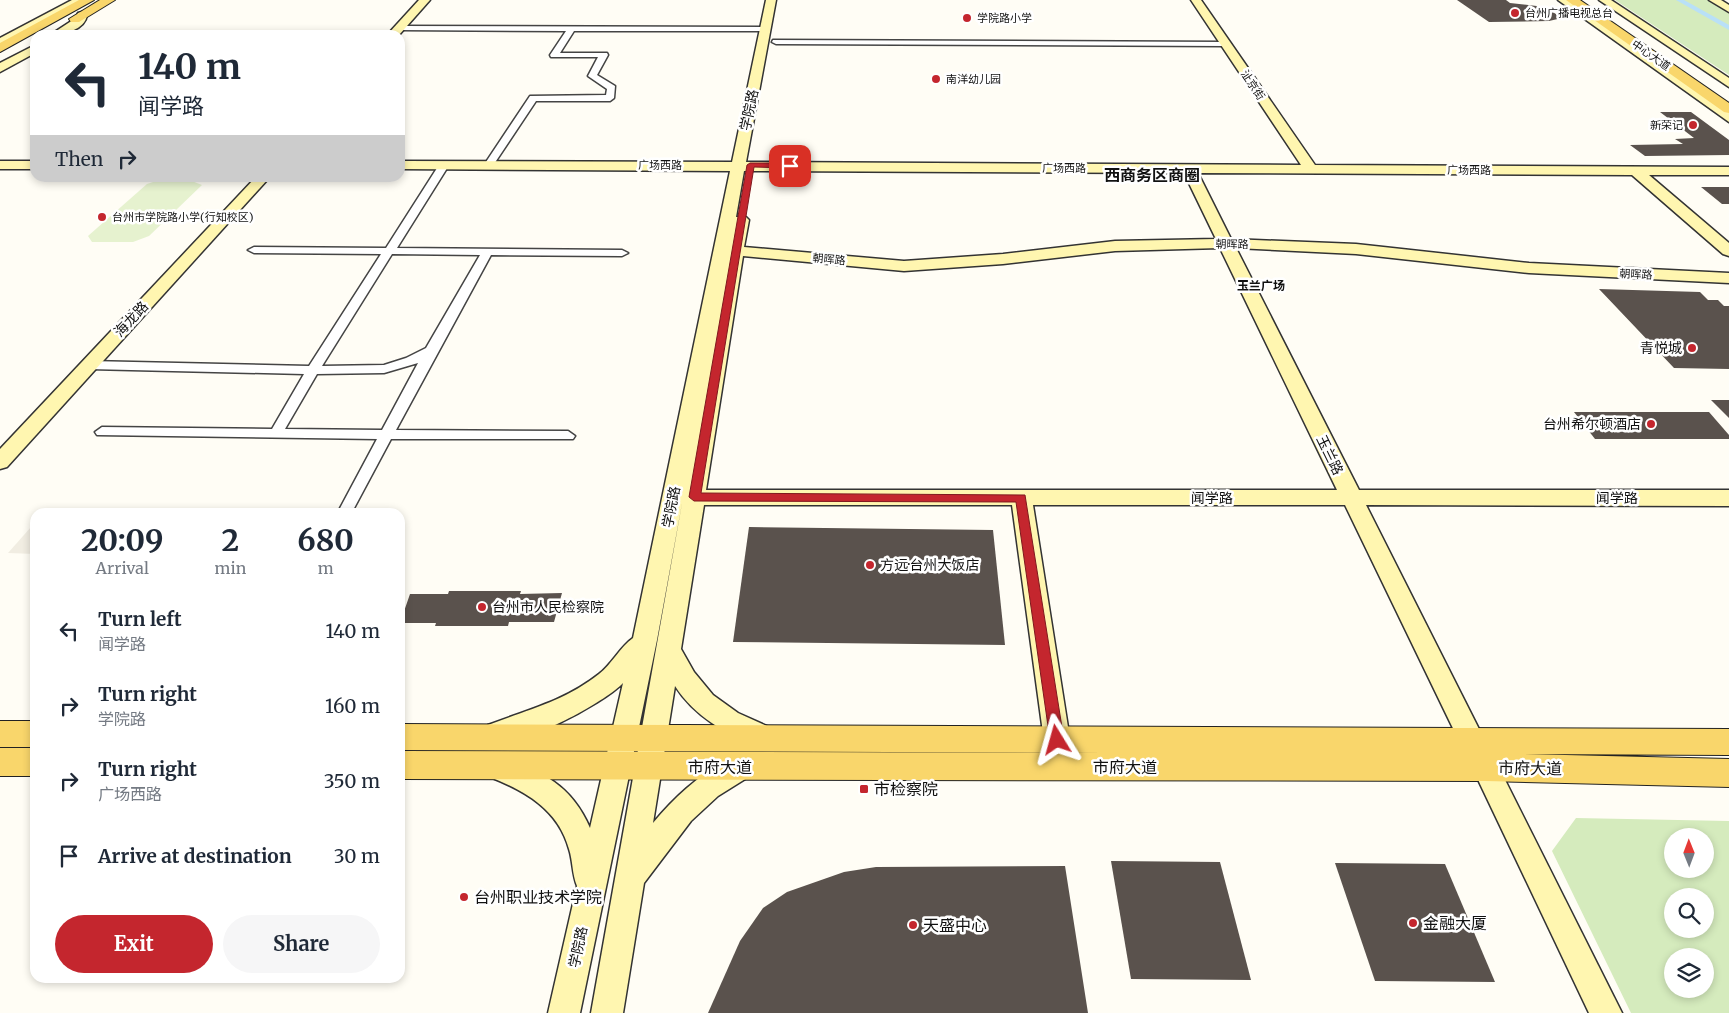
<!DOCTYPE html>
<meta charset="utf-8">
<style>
:root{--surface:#fff;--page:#f6f6f7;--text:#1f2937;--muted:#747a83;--accent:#c4262e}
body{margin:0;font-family:Merriweather,"Noto Sans SC",serif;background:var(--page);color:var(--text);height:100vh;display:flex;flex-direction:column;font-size:19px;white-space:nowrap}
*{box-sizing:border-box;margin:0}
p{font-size:16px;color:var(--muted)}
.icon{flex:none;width:28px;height:28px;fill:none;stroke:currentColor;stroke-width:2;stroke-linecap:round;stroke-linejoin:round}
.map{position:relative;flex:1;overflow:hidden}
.side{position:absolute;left:30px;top:508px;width:375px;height:475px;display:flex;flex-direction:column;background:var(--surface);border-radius:15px;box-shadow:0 2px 8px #0003}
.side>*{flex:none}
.guide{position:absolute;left:30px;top:30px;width:375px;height:152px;border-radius:15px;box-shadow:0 2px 8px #0003;background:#fff;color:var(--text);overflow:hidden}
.needle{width:32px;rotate:359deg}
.tools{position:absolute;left:1664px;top:828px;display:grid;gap:10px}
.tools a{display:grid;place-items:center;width:50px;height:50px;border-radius:50%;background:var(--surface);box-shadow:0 2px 8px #0003;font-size:25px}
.pin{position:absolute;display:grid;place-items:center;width:42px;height:42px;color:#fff;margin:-21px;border-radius:10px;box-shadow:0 2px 8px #0006}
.me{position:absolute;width:55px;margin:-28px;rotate:352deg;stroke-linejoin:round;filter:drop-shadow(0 0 4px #0008)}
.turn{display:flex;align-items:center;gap:18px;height:105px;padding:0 25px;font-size:22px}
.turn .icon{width:65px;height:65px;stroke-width:2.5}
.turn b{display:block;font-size:35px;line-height:42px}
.then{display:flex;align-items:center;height:48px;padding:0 25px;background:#0003;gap:10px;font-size:19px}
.eta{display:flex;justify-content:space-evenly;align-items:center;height:85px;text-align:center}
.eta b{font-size:30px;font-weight:700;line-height:35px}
.cta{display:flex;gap:10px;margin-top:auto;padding:10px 25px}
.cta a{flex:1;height:58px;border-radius:30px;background:var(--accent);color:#fff;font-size:20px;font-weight:700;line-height:58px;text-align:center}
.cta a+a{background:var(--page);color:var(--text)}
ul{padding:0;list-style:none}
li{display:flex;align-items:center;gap:15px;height:75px;padding:0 25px}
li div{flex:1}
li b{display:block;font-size:19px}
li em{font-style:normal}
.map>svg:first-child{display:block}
</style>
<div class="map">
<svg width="1729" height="1013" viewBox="0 0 1729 1013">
<rect width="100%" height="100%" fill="#fffdf5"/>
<g fill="#d5ebbd" fill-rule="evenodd">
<path d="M1615,0H1714L1729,9V75Z"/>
<path d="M1576,818L1729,821V1013H1631L1552,851ZM1672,836H1705V869H1672ZM1672,896H1705V929H1672ZM1672,956H1705V989H1672Z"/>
</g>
<path fill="#e6f2cf" d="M165,178H184L202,185L149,236L133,242H92L88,236L147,184Z"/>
<path fill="#f1ede2" d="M31,527H35V554L8,553Z"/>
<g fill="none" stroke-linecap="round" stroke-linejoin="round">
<path fill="#b9e0f7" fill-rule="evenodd" d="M1676,0H1684L1729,25V30Z"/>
</g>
<g fill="#5a524d">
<path d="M1457,0H1506L1510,3L1545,7L1562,18L1549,21L1489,22Z"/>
<path d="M1660,112H1691L1729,140V155L1645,156L1630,145L1683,144L1675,139L1694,138Z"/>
<path d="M1701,187H1729V204H1722Z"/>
<path d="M1599,289L1700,292L1708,300H1718L1724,306H1729V369L1674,368Z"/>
<path d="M1711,400H1729V418Z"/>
<path d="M1574,412H1709L1729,435V439H1595Z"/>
<path d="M749,527L993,530L1005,645L733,642Z"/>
<path d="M449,591H521L520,594L562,593L554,622H509L508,626H435L436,623H400L410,594H448Z"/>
<path d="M1111,861L1220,862L1251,980L1131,979Z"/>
<path d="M1335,863L1445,864L1495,982L1375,981Z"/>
<path d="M1065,866L1088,1013H708L740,941L763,908L787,892L844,872L876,867Z"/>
</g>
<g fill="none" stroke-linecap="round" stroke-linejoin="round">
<g stroke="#444" stroke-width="3">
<g id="street">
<path d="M397,26L765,27L769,29L765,31H574L560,53H607L608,55L597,75L615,86L614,98L610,101H536L492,167L489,168L484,165L530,96L606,95L607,89L588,76L598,57H551L550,55L566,31L400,30L396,28Z"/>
<path d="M773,40L1225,42L1229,44L1225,46L776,44L772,42Z"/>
<path d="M444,162L449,165L397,248L622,250L628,253L622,256L491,255L396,430L568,431L575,436L573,439H391L352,512H338L377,439L97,435L95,432L102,427L272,429L304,374L89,369L83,365L89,361L309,366L381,254L254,253L248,250L254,247L386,248L439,165ZM392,254L480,255L426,348L406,358L384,365L322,366ZM418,363L382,430L285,429L317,374L384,373Z"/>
</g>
</g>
<g stroke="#333" stroke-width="3">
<g id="secondary">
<path d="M72,0H85L0,45V38Z"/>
<path d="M419,0H430L399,35H387Z"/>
<path d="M766,0H776L746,162L1301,165L1191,0H1201L1315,165L1729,167V175H1649L1729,243V256L1723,254L1632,175L1198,173L1231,239L1356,244L1529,263L1729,273V283L1529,273L1356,254L1236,248L1359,490H1729V506L1366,505L1485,741L1481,749L1472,753L1463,749L1345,505H1033L1070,740L1066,748L1057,752L1048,748L1044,740L1012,505H704L681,649L694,672L713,695L738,713L769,727L773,735L769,743L760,747C726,734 695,717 675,686L653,823C677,794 706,768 741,755L750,758L754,767L750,776L718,796L691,821L644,883L623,1013H591L683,498L657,640L580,1013H548L577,886C572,874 573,861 569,849C558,809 525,791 490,777L486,768L490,759L499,756C542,772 571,784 590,828L623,683C603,704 515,751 488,741L484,733L488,725C527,710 565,701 599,674C612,664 620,647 633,638L730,171L400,169V161L732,162ZM744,171L1184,173L1216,239L1115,241L1003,254L904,261L744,247L749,220L746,217H736ZM1220,248L1337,490H706L743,256L904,271L1003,264L1115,251Z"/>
<path d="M1558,0H1570L1729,112V122Z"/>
<path d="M1599,0H1611L1729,78V87Z"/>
<path d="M1709,0H1721L1729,5V12Z"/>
<path d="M82,12L87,15C85,30 63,35 50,35L76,18L78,13Z"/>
<path d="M35,45V53L0,72V63Z"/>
<rect x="0" y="161" width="35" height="8"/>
<path d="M255,178H269L7,467L0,469V449Z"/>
<path d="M1485,755L1494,758L1622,1013H1589L1472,767L1476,758Z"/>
</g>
</g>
<g stroke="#222" stroke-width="2">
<g id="primary">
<path d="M79,0H94L0,52V43Z"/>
<path d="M100,0H115L79,22H71L69,19Z"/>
<path d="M1566,0H1580L1729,103V113L1724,112Z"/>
<rect x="0" y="721" width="35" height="26"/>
<path d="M400,724L1729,729V755L1523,754L1729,759V787L1485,781L400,779V751L1111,753L400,750Z"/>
<rect x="0" y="748" width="35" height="28"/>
</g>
</g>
<use href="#street" fill="#fff" fill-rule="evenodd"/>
<use href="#secondary" fill="#fff6b0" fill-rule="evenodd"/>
<use href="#primary" fill="#f9d66b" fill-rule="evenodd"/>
</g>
<path fill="#c4262e" stroke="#7f191e" d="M750,163H790L794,166L790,168L754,167L701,493L1025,495L1064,740L1062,744L1057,746L1052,744L1050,740L1016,502L694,501L689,497L747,165Z"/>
<g fill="#c4262e" stroke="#fff" stroke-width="2">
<circle cx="1515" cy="13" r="5"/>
<circle cx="967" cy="18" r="5"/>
<circle cx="936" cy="79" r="5"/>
<circle cx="1693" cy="125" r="5"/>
<circle cx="102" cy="217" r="5"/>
<circle cx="1692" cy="348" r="5"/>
<circle cx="1651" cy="424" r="5"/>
<circle cx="870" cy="565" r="5"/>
<circle cx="482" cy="607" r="5"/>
<rect x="859" y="784" width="10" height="10" rx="2.5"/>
<circle cx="464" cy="897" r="5"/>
<circle cx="1413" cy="923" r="5"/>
<circle cx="913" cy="925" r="5"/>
</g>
<g text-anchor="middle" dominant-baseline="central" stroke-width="5" stroke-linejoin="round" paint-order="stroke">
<g font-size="11" fill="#111" stroke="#fff" text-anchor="start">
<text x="1525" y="13">台州广播电视总台</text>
<text x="977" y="18">学院路小学</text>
<text x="946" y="79">南洋幼儿园</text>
<text x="1683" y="125" text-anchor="end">新荣记</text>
<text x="112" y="217">台州市学院路小学(行知校区)</text>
</g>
<g font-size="11" fill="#111" stroke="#fff">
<text transform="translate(1651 55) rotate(35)">中心大道</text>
<text transform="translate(1253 85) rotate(56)">沚京街</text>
<text x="660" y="165">广场西路</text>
<text x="1064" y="168">广场西路</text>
<text x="1469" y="170">广场西路</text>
<text transform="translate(1232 244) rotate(1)">朝晖路</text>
<text transform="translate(829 259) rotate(5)">朝晖路</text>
<text transform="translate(1636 274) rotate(3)">朝晖路</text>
</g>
<g font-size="12" font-weight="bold" fill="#111" stroke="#fff">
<text x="1261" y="285">玉兰广场</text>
</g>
<g font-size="14" fill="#111" stroke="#fff">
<text transform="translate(749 110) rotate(-78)">学院路</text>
<text transform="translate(131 319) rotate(-47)">海龙路</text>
<text transform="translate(1330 455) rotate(64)">玉兰路</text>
<text x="1212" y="498">闻学路</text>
<text x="1617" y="498">闻学路</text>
<text transform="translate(671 507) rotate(-79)">学院路</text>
<text transform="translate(578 947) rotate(-78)">学院路</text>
</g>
<g font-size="14" fill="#111" stroke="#fff" text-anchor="end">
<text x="1682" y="348">青悦城</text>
<text x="1641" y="424">台州希尔顿酒店</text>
<text x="880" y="565" text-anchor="start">方远·台州大饭店</text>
<text x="492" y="607" text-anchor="start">台州市人民检察院</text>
</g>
<g font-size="16" font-weight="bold" fill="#111" stroke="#fff">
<text x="1152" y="175">西商务区商圈</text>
</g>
<g font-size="16" fill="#111" stroke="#fff">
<text x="720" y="767">市府大道</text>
<text x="1125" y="767">市府大道</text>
<text transform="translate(1530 768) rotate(1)">市府大道</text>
</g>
<g font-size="16" fill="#111" stroke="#fff" text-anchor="start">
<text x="874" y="789">市检察院</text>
<text x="474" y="897">台州职业技术学院</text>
<text x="1423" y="923">金融大厦</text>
<text x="923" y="925">天盛中心</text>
</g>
</g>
</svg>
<div class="tools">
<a><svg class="needle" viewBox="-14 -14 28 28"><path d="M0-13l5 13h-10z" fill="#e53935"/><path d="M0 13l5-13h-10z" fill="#747a83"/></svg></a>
<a><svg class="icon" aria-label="search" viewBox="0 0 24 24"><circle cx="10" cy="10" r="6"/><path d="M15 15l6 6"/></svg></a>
<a><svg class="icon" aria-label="layers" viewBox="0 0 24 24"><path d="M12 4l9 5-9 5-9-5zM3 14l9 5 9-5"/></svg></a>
</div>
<div class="pin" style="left:790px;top:166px;background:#d93025"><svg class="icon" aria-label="arrive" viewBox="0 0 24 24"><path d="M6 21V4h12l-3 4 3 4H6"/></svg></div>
<svg class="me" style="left:1057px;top:740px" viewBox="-20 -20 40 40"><path d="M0-17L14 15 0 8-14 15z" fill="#c4262e" stroke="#fff" stroke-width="4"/></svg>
<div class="guide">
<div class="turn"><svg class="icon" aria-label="left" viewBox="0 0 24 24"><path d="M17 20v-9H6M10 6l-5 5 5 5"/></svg><div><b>140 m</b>闻学路</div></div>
<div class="then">Then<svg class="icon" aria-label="right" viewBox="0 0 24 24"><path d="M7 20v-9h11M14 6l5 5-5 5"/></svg></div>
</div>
<section class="side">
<div class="eta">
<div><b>20:09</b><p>Arrival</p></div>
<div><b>2</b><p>min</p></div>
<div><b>680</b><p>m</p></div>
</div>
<ul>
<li><svg class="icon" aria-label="left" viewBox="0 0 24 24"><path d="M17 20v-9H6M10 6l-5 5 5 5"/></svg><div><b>Turn left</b><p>闻学路</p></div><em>140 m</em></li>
<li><svg class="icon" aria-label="right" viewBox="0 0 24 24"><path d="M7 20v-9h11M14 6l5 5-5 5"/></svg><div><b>Turn right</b><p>学院路</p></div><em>160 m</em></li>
<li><svg class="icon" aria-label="right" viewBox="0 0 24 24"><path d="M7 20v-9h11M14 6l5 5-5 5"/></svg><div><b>Turn right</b><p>广场西路</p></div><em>350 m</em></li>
<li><svg class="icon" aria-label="arrive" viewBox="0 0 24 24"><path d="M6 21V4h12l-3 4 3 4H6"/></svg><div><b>Arrive at destination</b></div><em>30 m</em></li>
</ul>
<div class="cta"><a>Exit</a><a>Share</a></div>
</section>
</div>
